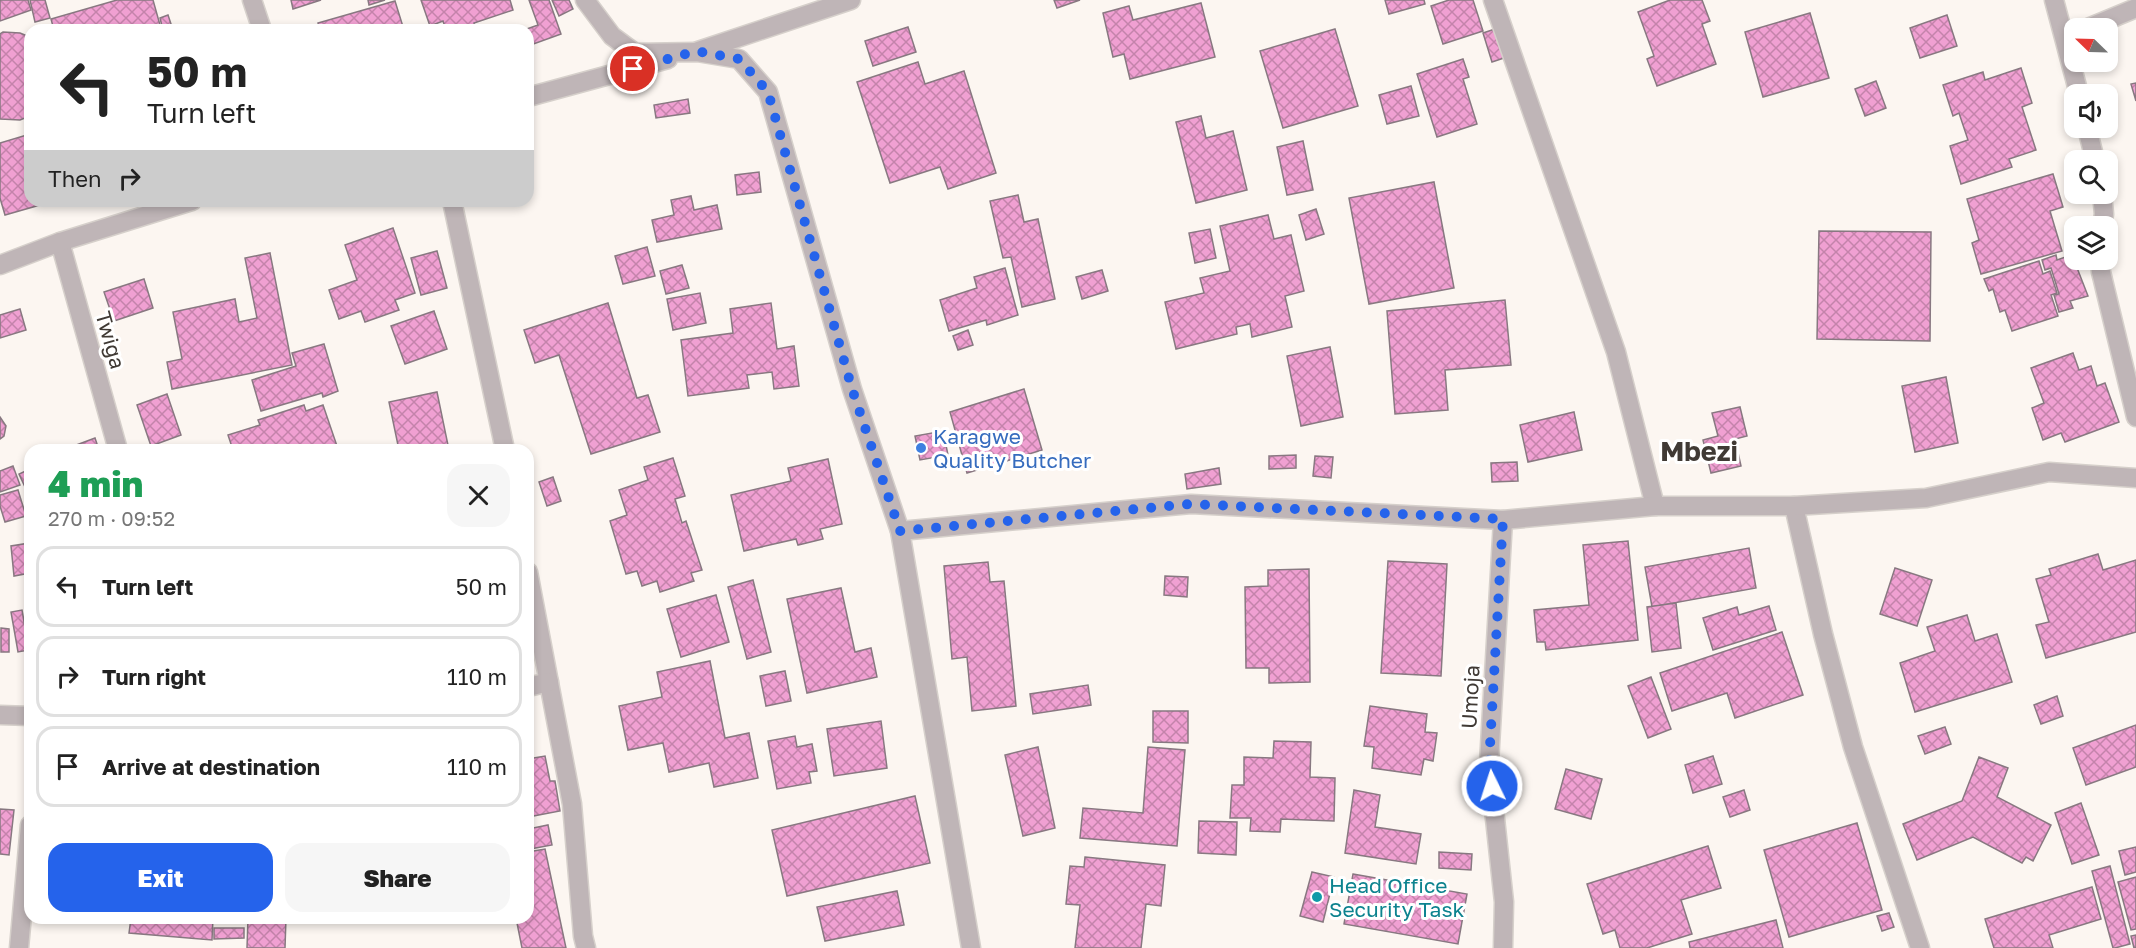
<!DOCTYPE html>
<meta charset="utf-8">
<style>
:root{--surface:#fff;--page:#f6f6f6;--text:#222;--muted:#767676;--line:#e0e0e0;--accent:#2563eb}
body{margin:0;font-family:"Golos Text",sans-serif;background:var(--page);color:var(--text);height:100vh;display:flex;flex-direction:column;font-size:22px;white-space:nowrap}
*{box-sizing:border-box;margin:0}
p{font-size:20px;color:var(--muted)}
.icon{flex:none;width:33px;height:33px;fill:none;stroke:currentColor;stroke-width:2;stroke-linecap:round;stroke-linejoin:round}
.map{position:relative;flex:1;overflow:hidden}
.sheet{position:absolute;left:24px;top:444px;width:510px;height:480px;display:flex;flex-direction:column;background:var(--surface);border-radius:18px;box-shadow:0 3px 9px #0003}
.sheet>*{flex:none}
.top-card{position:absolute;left:24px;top:24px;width:510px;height:183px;border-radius:18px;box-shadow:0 3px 9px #0003;background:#fff;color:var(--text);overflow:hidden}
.needle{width:39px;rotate:293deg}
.tools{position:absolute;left:2064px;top:18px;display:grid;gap:12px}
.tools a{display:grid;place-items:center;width:54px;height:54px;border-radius:12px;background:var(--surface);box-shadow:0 3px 9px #0003;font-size:30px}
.pin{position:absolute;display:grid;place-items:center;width:51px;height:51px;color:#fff;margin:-26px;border:3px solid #fff;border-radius:50%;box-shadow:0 2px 6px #0007}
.me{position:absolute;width:66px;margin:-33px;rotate:356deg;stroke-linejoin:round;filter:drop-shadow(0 0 4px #0008)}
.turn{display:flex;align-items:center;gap:21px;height:126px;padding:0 24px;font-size:27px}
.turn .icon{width:78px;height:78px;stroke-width:2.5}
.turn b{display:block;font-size:42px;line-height:51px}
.then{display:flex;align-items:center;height:57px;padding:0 24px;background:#0003;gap:12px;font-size:22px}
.round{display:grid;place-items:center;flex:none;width:63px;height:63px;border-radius:18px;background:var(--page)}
.overview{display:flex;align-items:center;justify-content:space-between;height:102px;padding:0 24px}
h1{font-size:36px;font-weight:800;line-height:45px;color:#1e9e55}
.button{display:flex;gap:12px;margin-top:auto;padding:12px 24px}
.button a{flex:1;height:69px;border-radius:18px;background:var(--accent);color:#fff;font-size:24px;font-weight:800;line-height:69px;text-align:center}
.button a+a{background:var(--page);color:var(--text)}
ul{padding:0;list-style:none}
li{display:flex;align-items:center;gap:18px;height:81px;margin:0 12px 9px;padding:0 12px;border:3px solid var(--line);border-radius:18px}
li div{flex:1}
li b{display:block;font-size:22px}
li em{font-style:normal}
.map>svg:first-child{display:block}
</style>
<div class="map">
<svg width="2136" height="948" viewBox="0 0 2136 948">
<defs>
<pattern id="building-cross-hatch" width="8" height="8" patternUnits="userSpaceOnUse" patternTransform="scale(1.5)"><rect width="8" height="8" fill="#f0a0d2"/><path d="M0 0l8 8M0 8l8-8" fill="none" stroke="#c483ab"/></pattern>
</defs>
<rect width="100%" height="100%" fill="#fcf6f1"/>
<g fill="url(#building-cross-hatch)" stroke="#887881" stroke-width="1.5">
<path d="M0,0H28L31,10L0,21Z"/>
<path d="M30,0H45L50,18L35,22Z"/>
<path d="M117,0H153L160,25L142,30H54L51,19Z"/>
<path d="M291,0H321L293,9Z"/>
<path d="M368,0H385L369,5Z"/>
<path d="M421,0H510L513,10L474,23L476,30H446L443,21L430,26Z"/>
<path d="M529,0H549L561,34L528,46V30H524L538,25Z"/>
<path d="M552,0H569L573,9L559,16Z"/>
<path d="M1054,0H1080L1057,8Z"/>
<path d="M1385,0H1424L1425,4L1389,14Z"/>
<path d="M1449,0H1473L1483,31L1443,44L1431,6Z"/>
<path d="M1670,0H1702L1710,21L1702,24L1716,64L1657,86L1647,59L1654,56L1638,12Z"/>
<path d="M395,1L404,30H320L318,23Z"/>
<path d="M1201,3L1215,57L1130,79L1124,54L1113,57L1103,13L1129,6L1133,20Z"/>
<path d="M1810,13L1829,78L1763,97L1745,32Z"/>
<path d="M168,15L173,30H150L162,26L160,18Z"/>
<path d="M1947,15L1957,46L1920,58L1910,28Z"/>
<path d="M908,27L916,52L873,66L865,41Z"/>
<path d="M1498,28L1507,57L1492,62L1483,33Z"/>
<path d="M1335,29L1358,106L1283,128L1260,51Z"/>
<path d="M3,32L20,33L30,37V116L20,120L0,119V34Z"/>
<path d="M1463,59L1469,77L1463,79L1477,124L1437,137L1417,74Z"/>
<path d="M918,62L925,84L964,71L996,173L948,189L940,167L890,183L857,82Z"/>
<path d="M2021,68L2032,103L2022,107L2036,150L2009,159L2012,167L1961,184L1950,146L1968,140L1959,113L1953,116L1943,85L1983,72L1985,80Z"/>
<path d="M1876,81L1886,108L1865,116L1855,89Z"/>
<path d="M2136,83V101L2131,84Z"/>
<path d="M1411,86L1419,116L1387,124L1379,95Z"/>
<path d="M688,99L690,113L656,118L654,105Z"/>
<path d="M1201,116L1206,138L1233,131L1247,190L1196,203L1176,122Z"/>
<path d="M30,134V201H54L5,215L0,198V143Z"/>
<path d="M1303,141L1313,190L1287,195L1277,147Z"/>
<path d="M759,172L761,192L737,195L735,175Z"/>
<path d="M2053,174L2063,207L2050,211L2062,251L1981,274L1972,243L1979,240L1967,199Z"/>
<path d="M1434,182L1454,288L1369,304L1349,198Z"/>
<path d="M1018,195L1024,222L1038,219L1055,299L1022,307L1011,257L1003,258L990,201Z"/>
<path d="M691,196L694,210L717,205L722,229L657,242L652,220L674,215L671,200Z"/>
<path d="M1316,209L1324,234L1306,240L1299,215Z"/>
<path d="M1268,215L1274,239L1291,235L1304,291L1285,296L1292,327L1252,337L1250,324L1236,327L1237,334L1176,349L1165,302L1204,293L1200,278L1230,271L1220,226Z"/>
<path d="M393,228L415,293L395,300L399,310L365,322L361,311L339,319L329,290L357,280L345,245Z"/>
<path d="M1210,229L1216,258L1195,263L1189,233Z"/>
<path d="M1819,231L1931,232L1930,341L1817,339Z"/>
<path d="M647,247L655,276L623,284L615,256Z"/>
<path d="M437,251L447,288L421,295L411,258Z"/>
<path d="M270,253L292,365L172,389L167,362L182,359L173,312L235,299L239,322L257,318L245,258Z"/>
<path d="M2074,254V260L2088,296L2070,301L2073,308L2059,312L2054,295L2059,294L2051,268L2045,270L2042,260L2056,255L2057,260Z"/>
<path d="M2039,261L2043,274L2050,271L2057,293L2051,295L2058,316L2012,331L2005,310L2000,312L1993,289L1989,291L1984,279Z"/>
<path d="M682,265L689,288L666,294L660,271Z"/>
<path d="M1005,268L1018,315L987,325L986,320L949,331L940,300L977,288L974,277Z"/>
<path d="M1102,270L1108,291L1082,299L1076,277Z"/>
<path d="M144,279L153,308L114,321L104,292Z"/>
<path d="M700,293L706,323L673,330L667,299Z"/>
<path d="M1505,300L1511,365L1445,370L1448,410L1395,414L1387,311Z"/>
<path d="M608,303L637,398L648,395L660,432L591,454L559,355L535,363L524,330Z"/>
<path d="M771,303L777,349L794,346L799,386L774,389L772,372L747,375L749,388L688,396L681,340L733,333L730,309Z"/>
<path d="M20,309L26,330L0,338V315Z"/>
<path d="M434,311L447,349L405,364L391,326Z"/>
<path d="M968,330L973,345L958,350L953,336Z"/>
<path d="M324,344L338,391L323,397L322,393L261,411L252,380L296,366L292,353Z"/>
<path d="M1330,347L1343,417L1301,426L1287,356Z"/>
<path d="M2073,353L2079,370L2091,366L2097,386L2105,383L2119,422L2065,442L2061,433L2043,440L2032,408L2044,403L2031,368Z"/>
<path d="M1946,377L1958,443L1915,452L1902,386Z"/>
<path d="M1024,389L1042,450L967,473L950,412Z"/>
<path d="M437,392L449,450H399L389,402Z"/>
<path d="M167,394L181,435L151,446L137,405Z"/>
<path d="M304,405L306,411L323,405L337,446L324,450H233L228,435L260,425L258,420Z"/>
<path d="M1740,407L1747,436L1735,439L1741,466L1711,473L1703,440L1718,436L1712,413Z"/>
<path d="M1574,412L1582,450L1528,462L1520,425Z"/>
<path d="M0,417L6,426L4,436L0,439Z"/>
<path d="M943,431L948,455L920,460L915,436Z"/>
<path d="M95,438L99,450H63Z"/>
<path d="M1296,455V468L1269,469V456Z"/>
<path d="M1315,456L1333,457L1331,478L1313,476Z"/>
<path d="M673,458L685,496L675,499L682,523L686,521L702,570L691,573L694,581L660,592L657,581L642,586L637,571L626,574L610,521L627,515L619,490L648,480L644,467Z"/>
<path d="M828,459L842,524L820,529L823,539L798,545L796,539L744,551L731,495L791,481L788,468Z"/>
<path d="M1517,462L1518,481L1492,482L1491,463Z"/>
<path d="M13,466L20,485L0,492V471Z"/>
<path d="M1219,468L1221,484L1187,489L1185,474Z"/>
<path d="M30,469V488L26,489L19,474Z"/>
<path d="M553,477L561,501L547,506L539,482Z"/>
<path d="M18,490L26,516L5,522L0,506V495Z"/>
<path d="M1628,541L1638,640L1546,650L1545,642H1537L1534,610L1589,605L1583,545Z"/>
<path d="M30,543V592H27L25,574L14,576L11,546Z"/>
<path d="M1749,548L1756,588L1652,607L1645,567Z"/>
<path d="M2098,554L2103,570L2136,560V632L2046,658L2036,625L2049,622L2036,579L2051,575L2049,569Z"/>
<path d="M1388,561L1447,564L1441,676L1381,673Z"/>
<path d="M988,562L990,582L1004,581L1016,706L972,711L967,657L952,659L944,566Z"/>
<path d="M1895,568L1932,580L1917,626L1880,614Z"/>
<path d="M1309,569L1310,682L1269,683V668H1246L1245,587L1268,586V570Z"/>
<path d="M1165,576L1188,577L1187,597L1164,595Z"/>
<path d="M753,580L771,652L747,659L728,587Z"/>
<path d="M841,588L855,652L871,648L877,677L807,693L787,599Z"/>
<path d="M716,595L729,642L681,657L667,609Z"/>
<path d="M1676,603L1681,648L1652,652L1647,607Z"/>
<path d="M1769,606L1776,630L1713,650L1703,618L1737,607L1739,615Z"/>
<path d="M22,610L29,650L18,652L11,612Z"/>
<path d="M1967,615L1975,641L1997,634L2012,682L1915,712L1900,663L1935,651L1927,627Z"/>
<path d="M1,628L9,629V652H1Z"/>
<path d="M1782,632L1803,695L1735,718L1727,693L1672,711L1660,673Z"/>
<path d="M710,661L725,738L749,733L758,778L714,787L709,763L669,772L663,743L628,750L619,706L662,697L657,672Z"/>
<path d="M785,671L791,701L766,706L760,676Z"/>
<path d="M1651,677L1671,729L1648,738L1628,686Z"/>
<path d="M1088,685L1091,705L1033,714L1030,694Z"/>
<path d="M2057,696L2063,716L2041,724L2034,705Z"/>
<path d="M1370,706L1427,714L1425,732L1437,733L1433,761L1424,759L1421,775L1372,768L1374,747L1364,746Z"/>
<path d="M1153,711H1188V743L1153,742Z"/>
<path d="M881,721L887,768L834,776L827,729Z"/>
<path d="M2136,725V767L2086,785L2073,748Z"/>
<path d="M1945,727L1951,744L1925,754L1918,736Z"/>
<path d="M795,736L797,747L812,744L817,771L809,772L811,783L777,789L768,741Z"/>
<path d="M1274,741L1311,742L1310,777L1335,778L1334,821L1281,819L1280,832L1250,831L1251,818H1230L1232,785H1244V757L1273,758Z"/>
<path d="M1038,747L1055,828L1023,836L1005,755Z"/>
<path d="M1148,747L1185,750L1177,846L1080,838L1083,808L1143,813Z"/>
<path d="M545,756L550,781H555L560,811L528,817V759Z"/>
<path d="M1713,756L1722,784L1693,793L1685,765Z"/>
<path d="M1979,757L2008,768L1997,797L2051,825L2033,861L2026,857L2022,863L1973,837L1917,860L1903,824L1962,801Z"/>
<path d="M1566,769L1602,779L1591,819L1555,809Z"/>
<path d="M1354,790L1380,795L1375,827L1421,834L1416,864L1345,853Z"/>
<path d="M1744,790L1750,810L1730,817L1723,797Z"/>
<path d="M915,796L930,863L787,896L772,830Z"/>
<path d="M2081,803L2099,855L2072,864L2055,813Z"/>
<path d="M0,809L14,810L9,855L0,854Z"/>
<path d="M1199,821L1237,822L1236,855L1198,853Z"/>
<path d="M1857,823L1882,910L1789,937L1764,850Z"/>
<path d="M548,825L552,845L530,849L528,829Z"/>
<path d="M1708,846L1721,888L1681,900L1692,934L1647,948H1620L1615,930L1603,934L1587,884Z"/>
<path d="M2136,847V872L2125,875L2119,851Z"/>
<path d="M545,849L566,948H522L516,918H528V852Z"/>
<path d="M1439,852L1472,854L1471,870L1439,868Z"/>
<path d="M1085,857L1165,865L1161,906L1146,904L1141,948H1075L1080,905L1066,904L1070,866L1084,867Z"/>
<path d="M2110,866L2130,944L2115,948H2113L2092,871Z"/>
<path d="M1312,872L1334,877L1323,922L1300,916Z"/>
<path d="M1353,874L1467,894L1458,944L1344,924Z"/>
<path d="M2136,877V929L2131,930L2118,882Z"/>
<path d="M2092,887L2101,919L2049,935L2053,948H1994L1985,919Z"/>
<path d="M897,891L904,925L825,941L817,907Z"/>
<path d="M1889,913L1894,927L1882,931L1877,916Z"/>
<path d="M131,918H213L212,940L129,933Z"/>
<path d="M248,918H286L285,948H247Z"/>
<path d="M1776,920L1783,948H1690L1689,942Z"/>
<path d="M214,928H244V938L214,939Z"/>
<path d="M2136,935V948H2134L2131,936Z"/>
</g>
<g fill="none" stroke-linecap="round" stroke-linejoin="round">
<g stroke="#d6d0cb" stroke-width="21">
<g id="street">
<path d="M252,0L262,30"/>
<path d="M585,0L612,36L635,53L697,52L739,59L768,92L852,389L900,531L971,948"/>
<path d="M1493,0L1616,352L1655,506"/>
<path d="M2054,0L2079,94"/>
<path d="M2088,28L2136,8"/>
<path d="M698,51L851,0"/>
<path d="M528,97L668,59"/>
<path d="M2087,128L2095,160"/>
<path d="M452,201L505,450"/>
<path d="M2102,226L2104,214L2102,194"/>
<path d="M60,242L118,450"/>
<path d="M2100,260L2101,272L2136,417"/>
<path d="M0,265L60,242L192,201"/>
<path d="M1794,506L1823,634L1853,747L1920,948"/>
<path d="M1503,520L1489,763L1504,902L1503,948"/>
<path d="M900,531L1191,504L1503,520L1655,506H1794L1926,498L2049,472L2136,478"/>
<path d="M528,572L572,804L583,936L586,948"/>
<path d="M528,687L549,682"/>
<path d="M0,715L30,716"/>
<path d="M19,948L30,825"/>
</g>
</g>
<use href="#street" stroke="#bfb5b7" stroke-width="18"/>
</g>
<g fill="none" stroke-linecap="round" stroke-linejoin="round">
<path stroke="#2563eb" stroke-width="10" stroke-dasharray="0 18" d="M633,69L696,51L739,59L768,92L852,389L900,531L1191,504L1503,519L1489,763L1492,786"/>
</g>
<circle fill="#3f7fe0" stroke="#fff" stroke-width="2" cx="921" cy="448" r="6"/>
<circle fill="#0f9aa8" stroke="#fff" stroke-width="2" cx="1317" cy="897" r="6"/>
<g text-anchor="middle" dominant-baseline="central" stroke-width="6" stroke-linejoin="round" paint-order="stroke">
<g font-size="21" fill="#403a35" stroke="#fff">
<text transform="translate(111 340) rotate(74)">Twiga</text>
<text transform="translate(1470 697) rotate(-87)">Umoja</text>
</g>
<g font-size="21" fill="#366cbe" stroke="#fff" text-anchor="start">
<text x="933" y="436">Karagwe<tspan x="933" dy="24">Quality Butcher</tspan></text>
</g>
<g font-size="21" fill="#0d838f" stroke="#fff" text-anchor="start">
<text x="1329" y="885">Head Office<tspan x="1329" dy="24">Security Task</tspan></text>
</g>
<g font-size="27" font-weight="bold" fill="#403a35" stroke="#fff">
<text x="1699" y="451">Mbezi</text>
</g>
</g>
</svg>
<div class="tools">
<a><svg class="needle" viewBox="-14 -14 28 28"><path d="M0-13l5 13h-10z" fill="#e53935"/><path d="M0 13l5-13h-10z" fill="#767676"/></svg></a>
<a><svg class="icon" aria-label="sound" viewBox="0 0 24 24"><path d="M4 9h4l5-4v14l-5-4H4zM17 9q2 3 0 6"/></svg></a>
<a><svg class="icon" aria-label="search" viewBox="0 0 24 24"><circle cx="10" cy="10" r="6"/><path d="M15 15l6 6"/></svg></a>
<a><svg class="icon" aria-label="layers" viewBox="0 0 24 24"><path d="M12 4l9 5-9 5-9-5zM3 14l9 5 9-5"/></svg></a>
</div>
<div class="pin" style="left:633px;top:69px;background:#d93025"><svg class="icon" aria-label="arrive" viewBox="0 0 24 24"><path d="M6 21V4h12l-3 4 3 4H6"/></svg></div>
<svg class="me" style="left:1492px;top:786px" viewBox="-20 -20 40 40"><circle r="17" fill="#2563eb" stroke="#fff" stroke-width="3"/><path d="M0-11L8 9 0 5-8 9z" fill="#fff"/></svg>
<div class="top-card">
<div class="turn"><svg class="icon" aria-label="left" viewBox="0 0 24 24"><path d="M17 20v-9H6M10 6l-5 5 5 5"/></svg><div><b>50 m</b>Turn left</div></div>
<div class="then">Then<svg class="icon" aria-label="right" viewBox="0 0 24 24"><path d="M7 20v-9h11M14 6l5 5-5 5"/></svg></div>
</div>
<section class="sheet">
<div class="overview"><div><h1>4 min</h1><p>270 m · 09:52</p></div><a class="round"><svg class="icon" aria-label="close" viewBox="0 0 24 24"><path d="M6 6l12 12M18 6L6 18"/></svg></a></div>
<ul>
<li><svg class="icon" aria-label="left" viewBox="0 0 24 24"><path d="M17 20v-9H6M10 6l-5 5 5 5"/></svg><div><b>Turn left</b></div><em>50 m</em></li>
<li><svg class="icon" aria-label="right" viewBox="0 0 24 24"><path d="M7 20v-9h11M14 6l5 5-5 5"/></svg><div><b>Turn right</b></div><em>110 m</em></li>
<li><svg class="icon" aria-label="arrive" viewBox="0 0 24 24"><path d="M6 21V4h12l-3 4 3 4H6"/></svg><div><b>Arrive at destination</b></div><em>110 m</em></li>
</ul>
<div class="button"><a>Exit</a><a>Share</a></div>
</section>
</div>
